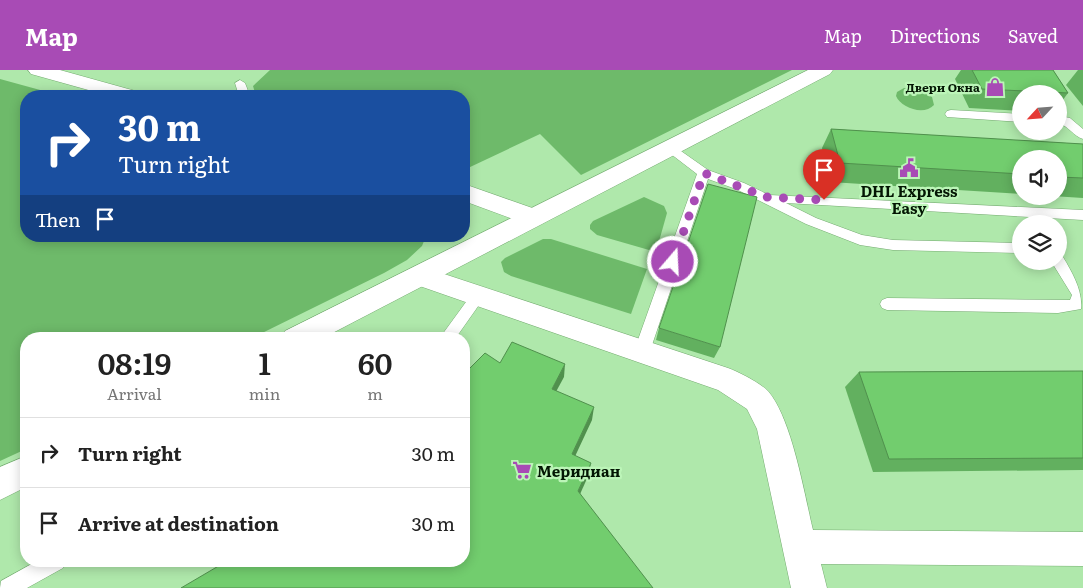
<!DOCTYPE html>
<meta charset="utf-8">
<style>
:root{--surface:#fff;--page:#f6f6f6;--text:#222;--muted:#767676;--line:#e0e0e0;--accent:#a84bb5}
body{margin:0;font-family:Literata,serif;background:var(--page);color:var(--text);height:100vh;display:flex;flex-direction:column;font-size:19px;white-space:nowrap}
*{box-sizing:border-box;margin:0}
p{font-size:16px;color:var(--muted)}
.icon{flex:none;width:28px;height:28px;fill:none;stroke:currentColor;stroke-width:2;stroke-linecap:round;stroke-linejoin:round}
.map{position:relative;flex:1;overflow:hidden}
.drawer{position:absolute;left:20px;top:262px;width:450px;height:235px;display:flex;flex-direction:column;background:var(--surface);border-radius:20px;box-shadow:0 2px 12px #0003}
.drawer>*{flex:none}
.top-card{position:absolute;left:20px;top:20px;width:450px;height:152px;border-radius:20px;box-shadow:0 2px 12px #0003;background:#1a4fa0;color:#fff;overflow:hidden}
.needle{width:32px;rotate:244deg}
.fabs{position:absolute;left:1012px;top:15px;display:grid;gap:10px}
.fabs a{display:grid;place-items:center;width:55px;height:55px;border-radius:50%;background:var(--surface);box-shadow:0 2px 12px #0003;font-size:25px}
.pin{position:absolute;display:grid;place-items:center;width:42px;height:42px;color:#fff;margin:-51px -21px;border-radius:50% 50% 50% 0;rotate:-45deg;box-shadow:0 0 5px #0007}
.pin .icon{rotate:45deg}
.me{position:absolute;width:55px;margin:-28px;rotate:19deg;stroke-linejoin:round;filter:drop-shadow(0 0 4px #0008)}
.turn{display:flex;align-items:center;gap:18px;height:105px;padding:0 15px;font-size:22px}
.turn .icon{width:65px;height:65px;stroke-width:2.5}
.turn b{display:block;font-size:35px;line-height:42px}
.then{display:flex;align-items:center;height:48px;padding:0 15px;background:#0003;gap:10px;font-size:19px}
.eta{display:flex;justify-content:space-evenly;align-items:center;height:85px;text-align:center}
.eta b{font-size:30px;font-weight:600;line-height:35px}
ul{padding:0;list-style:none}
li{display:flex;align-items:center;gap:15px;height:70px;padding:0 15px;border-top:1px solid var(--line)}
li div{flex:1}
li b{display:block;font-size:19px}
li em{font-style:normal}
header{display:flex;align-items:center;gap:30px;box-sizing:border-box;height:70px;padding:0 25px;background:var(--accent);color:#fff}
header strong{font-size:24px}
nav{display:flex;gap:28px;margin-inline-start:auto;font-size:18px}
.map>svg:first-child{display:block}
</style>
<header>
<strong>Map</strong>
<nav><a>Map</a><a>Directions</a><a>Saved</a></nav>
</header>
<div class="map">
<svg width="1083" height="518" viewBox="0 0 1083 518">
<rect width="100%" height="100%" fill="#afe8ab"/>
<g fill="#6eba6a">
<path d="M270,0H792L581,105L540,64L468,98L464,97V26H256L253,16Z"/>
<path d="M0,9L62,26H26V166H426L422,176L407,190L384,203L250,269H26V379L0,391Z"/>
<path d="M904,18L922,21L932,27L934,35C924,46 901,38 896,26L897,22Z"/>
<path d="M644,127L664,136L667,143L656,182L597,165L590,159V155L593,151Z"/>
<path d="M543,169H551L647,199L631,244L511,206L504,202L501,192L505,188Z"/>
</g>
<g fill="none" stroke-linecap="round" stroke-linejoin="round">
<g stroke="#75ab71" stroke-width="1">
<g id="service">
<path d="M240,10L245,13L250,26H239L235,13Z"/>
<path d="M951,40L1021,44V52L947,47L945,44L947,41Z"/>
<path d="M1059,46L1070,48L1083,59V69C1073,66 1068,55 1059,54Z"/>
<path d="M671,74L708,100L744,113L769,125L1083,140V150L786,133L816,148L862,165L893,170L1021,173V183L893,180L860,175L806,154L736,119L708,109L650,281L647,286L642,288L637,286L634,281L697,104L667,81L665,78Z"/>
<path d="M1059,186L1063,187C1072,202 1083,221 1081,239L1058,243L887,240L882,238L880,234L882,230L887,228L1070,230L1072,225L1051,191H1059Z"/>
<path d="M479,219L484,221L486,225L455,269H439L474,221Z"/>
<path d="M37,491H65L63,498L27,518H0L1,511Z"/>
</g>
</g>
<g stroke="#75ab71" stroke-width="1">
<g id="minor">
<path d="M28,0H60L139,22L142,26H110L31,4Z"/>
<path d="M464,114L541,141L544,147L541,153L532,156L464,131Z"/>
<path d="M420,196L728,298C739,302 760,313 768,321C792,349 804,423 813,460L1083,462V496L821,494L827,518H791L757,359L747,339L718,320L411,213L407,206L411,199Z"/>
</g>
</g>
<g stroke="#75ab71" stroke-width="1">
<g id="trunk">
<path d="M808,0H833L830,4L321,269H281L285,261Z"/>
<path d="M26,386V417L0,430V397Z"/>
</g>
</g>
<use href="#service" fill="#fff" fill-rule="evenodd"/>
<use href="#minor" fill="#fff" fill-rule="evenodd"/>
<use href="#trunk" fill="#fff" fill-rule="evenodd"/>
</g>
<g fill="#62b05f">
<path d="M961,0H1053L1068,23L1059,35V24H1021V41L969,38L955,9Z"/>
<path d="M1078,0H1083V36L1066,15Z"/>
<path d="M831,59L1083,74V128L1052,126H1059V89H1021V124L830,112L822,78Z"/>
<path d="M659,258L720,277L714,288L656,270Z"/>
<path d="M1083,301V400L873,402L845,317L859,302Z"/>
</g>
<g fill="#50904d">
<path d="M565,294L564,307L551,331L552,319Z"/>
<path d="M594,337L592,350L571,395L572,384Z"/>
<path d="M591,393L589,404L577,431L578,421Z"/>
</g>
<g fill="#72cd6e" stroke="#50904d">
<path d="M972,0H1053L1068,23L982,19Z"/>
<path d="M831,59L1083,74V108L1059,107V89H1021V104L840,93Z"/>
<path d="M708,114L757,127L720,277L659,258Z"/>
<path d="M512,272L565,294L552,319L594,337L572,384L591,393L578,421L653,518H181L227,491H464V304L485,283L500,293Z"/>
<path d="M1083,301V388L889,389L859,302Z"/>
</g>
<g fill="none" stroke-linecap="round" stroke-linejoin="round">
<path stroke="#a84bb5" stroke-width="9" stroke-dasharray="0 16.2" d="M673,192L704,103L766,127L824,130"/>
</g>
<defs>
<g id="shop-bare" transform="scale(1.5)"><path d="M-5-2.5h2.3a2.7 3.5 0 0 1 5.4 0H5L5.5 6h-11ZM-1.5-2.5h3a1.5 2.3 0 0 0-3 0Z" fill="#a84bb5" stroke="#bcf5b8" stroke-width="2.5" paint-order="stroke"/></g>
<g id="civic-bare" transform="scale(1.5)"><path d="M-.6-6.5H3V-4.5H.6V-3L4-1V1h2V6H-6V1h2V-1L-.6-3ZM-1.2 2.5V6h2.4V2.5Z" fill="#a84bb5" stroke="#bcf5b8" stroke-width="2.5" paint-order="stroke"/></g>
<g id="supermarket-bare" transform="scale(1.5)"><path d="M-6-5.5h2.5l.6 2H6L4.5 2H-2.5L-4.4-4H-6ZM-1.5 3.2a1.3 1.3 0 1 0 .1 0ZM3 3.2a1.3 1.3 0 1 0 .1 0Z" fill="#a84bb5" stroke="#bcf5b8" stroke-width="2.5" paint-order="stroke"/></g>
</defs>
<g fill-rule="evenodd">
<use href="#shop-bare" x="995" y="17"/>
<use href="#civic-bare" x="909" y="98"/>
<use href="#supermarket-bare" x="522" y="400"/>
</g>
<g text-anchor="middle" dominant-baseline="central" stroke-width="4.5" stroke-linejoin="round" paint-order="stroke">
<g font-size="12" font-weight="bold" fill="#031603" stroke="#bcf5b8" text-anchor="end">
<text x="980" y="17">Двери Окна</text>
</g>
<g font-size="15" font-weight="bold" fill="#031603" stroke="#bcf5b8">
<text x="909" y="120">DHL Express<tspan x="909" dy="17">Easy</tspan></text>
<text x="537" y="400" text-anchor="start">Меридиан</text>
</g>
</g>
</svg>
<div class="fabs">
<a><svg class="needle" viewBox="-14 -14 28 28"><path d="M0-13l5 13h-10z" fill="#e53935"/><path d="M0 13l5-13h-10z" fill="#767676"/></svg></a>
<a><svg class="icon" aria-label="sound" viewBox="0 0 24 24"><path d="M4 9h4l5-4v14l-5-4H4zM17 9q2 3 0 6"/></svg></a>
<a><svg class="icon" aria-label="layers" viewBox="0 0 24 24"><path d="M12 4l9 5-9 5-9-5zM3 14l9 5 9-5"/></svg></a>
</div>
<div class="pin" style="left:824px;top:130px;background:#d93025"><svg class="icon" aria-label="arrive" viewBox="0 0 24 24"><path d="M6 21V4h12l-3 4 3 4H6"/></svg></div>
<svg class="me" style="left:673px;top:192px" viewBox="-20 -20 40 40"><circle r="17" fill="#a84bb5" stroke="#fff" stroke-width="3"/><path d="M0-11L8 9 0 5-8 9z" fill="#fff"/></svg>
<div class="top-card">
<div class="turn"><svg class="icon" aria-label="right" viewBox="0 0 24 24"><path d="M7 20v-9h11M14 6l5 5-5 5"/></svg><div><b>30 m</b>Turn right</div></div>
<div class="then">Then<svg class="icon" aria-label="arrive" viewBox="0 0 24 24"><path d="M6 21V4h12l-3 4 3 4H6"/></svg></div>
</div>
<section class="drawer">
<div class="eta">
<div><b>08:19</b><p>Arrival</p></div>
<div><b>1</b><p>min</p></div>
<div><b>60</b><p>m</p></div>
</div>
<ul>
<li><svg class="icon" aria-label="right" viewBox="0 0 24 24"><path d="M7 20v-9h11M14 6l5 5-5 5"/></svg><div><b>Turn right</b></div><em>30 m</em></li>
<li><svg class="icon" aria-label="arrive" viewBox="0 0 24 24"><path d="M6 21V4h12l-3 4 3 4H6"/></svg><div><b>Arrive at destination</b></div><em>30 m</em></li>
</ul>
</section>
</div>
